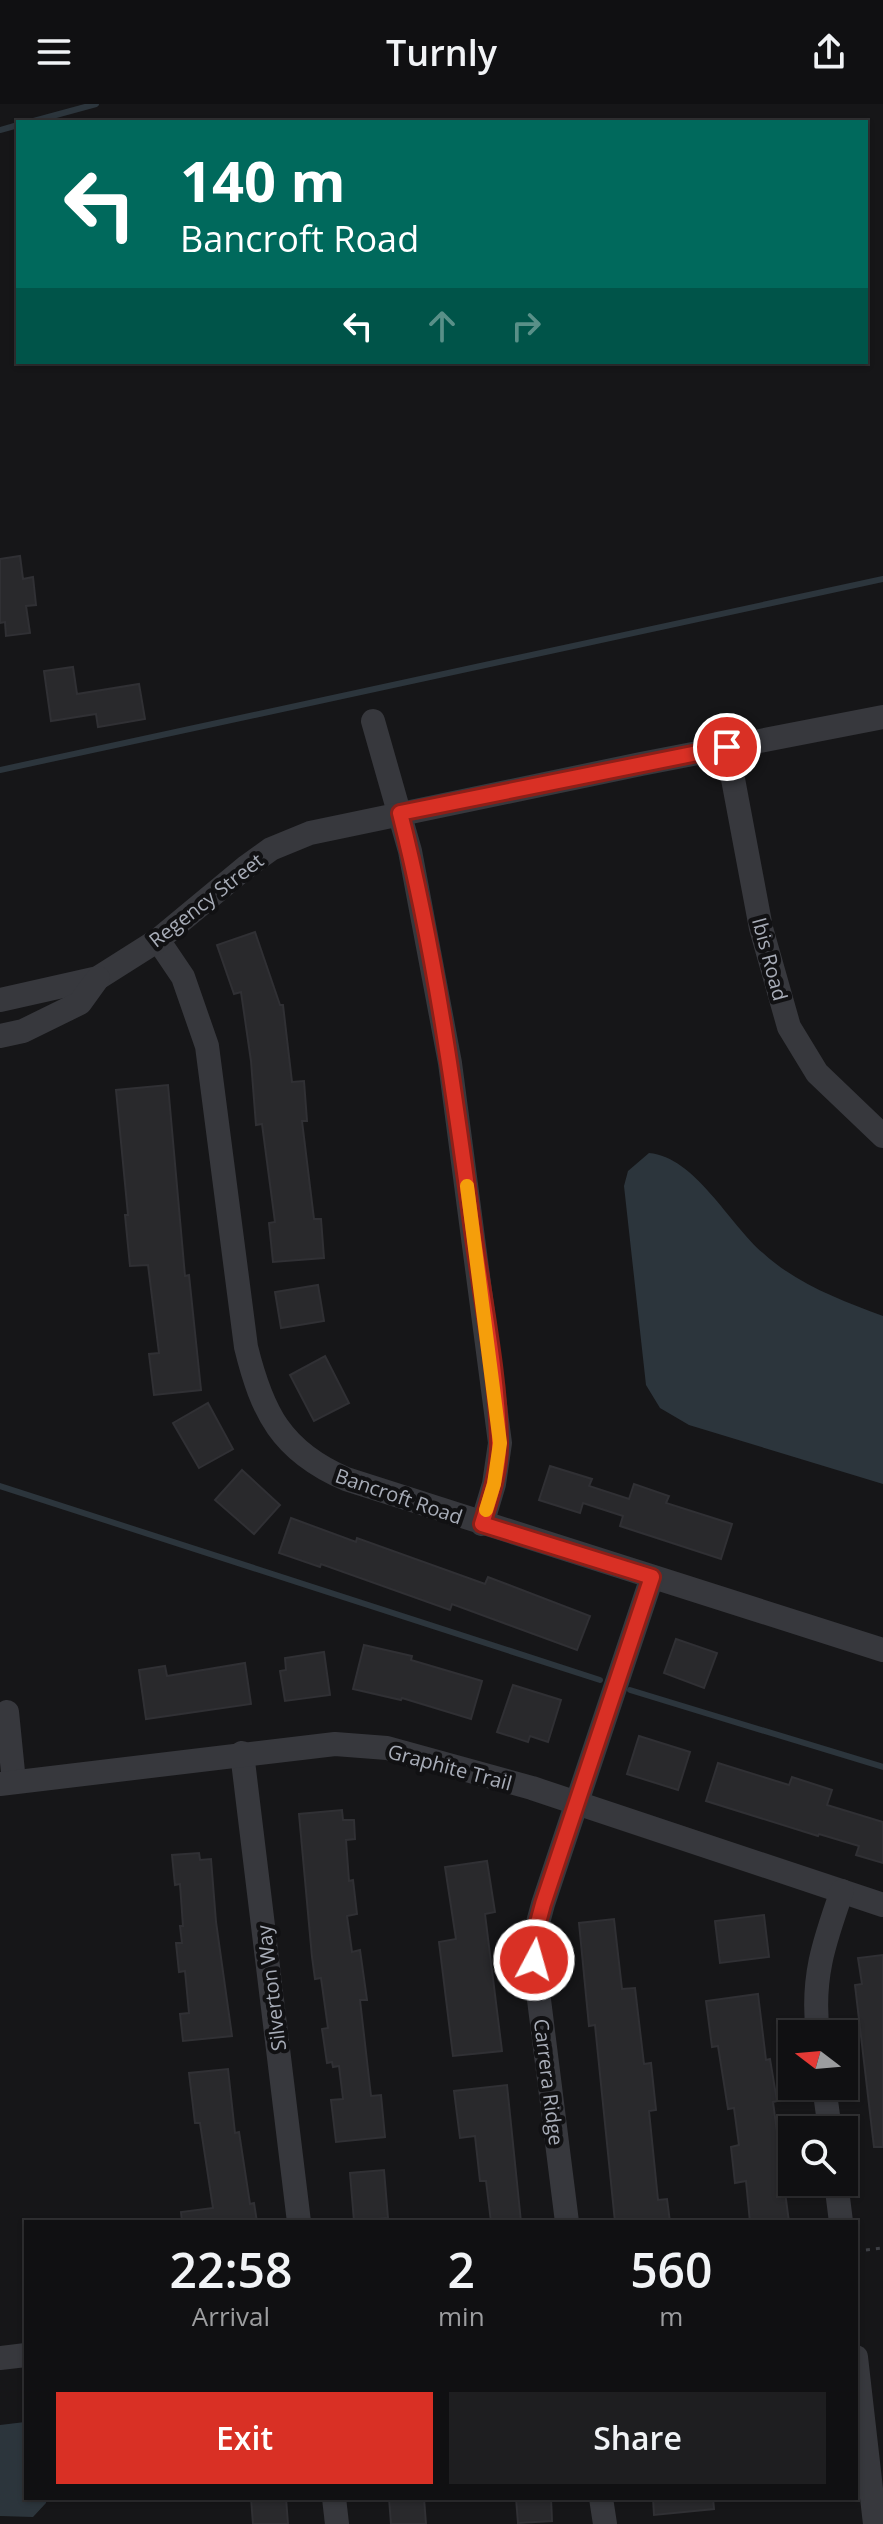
<!DOCTYPE html>
<style>
:root{--surface:#101012;--page:#1e1e20;--text:#f1f3f6;--muted:#9c9d9f;--line:#303032;--accent:#d93025}
body{margin:0;font-family:"Open Sans",sans-serif;background:var(--page);color:var(--text);height:100vh;display:flex;flex-direction:column;font-size:30px;white-space:nowrap}
*{box-sizing:border-box;margin:0}
p{font-size:26px;color:var(--muted)}
.icon{flex:none;width:44px;height:44px;fill:none;stroke:currentColor;stroke-width:2;stroke-linecap:round;stroke-linejoin:round}
.map{position:relative;flex:1;overflow:hidden}
.sheet{position:absolute;left:24px;top:2116px;width:834px;height:280px;display:flex;flex-direction:column;background:var(--surface);border-radius:0px;box-shadow:0 2px 6px #0004,0 0 0 2px var(--line)}
.sheet>*{flex:none}
.guide{position:absolute;left:16px;top:16px;width:852px;height:244px;border-radius:0px;box-shadow:0 2px 6px #0004,0 0 0 2px var(--line);background:#00695c;color:#fff;overflow:hidden}
.needle{width:52px;rotate:286deg}
.controls{position:absolute;left:778px;top:1916px;display:grid;gap:16px}
.controls a{display:grid;place-items:center;width:80px;height:80px;border-radius:0px;background:var(--surface);box-shadow:0 2px 6px #0004,0 0 0 2px var(--line);font-size:40px}
.pin{position:absolute;display:grid;place-items:center;width:68px;height:68px;color:#fff;margin:-34px;border:4px solid #fff;border-radius:50%;box-shadow:0 2px 8px #0007}
.me{position:absolute;width:88px;margin:-44px;rotate:6deg;stroke-linejoin:round;filter:drop-shadow(0 0 6px #0008)}
.turn{display:flex;align-items:center;gap:28px;height:168px;padding:0 32px;font-size:36px}
.turn .icon{width:104px;height:104px;stroke-width:2.5}
.turn b{display:block;font-size:56px;line-height:68px}
.lanes{display:flex;align-items:center;height:76px;padding:0 32px;background:#0003;justify-content:center;gap:40px;direction:ltr}
.lanes .off{opacity:.35}
.eta{display:flex;justify-content:space-evenly;align-items:center;height:136px;text-align:center}
.eta b{font-size:48px;font-weight:600;line-height:56px}
.cta{display:flex;gap:16px;margin-top:auto;padding:16px 32px}
.cta a{flex:1;height:92px;border-radius:0px;background:var(--accent);color:#fff;font-size:32px;font-weight:600;line-height:92px;text-align:center}
.cta a+a{background:var(--page);color:var(--text)}
header{display:flex;justify-content:space-between;align-items:center;height:104px;padding:0 32px;background:var(--surface);font-size:36px;font-weight:600}
.map>svg:first-child{display:block}
</style>
<header><svg class="icon" aria-label="menu" viewBox="0 0 24 24"><path d="M4 6h16M4 12h16M4 18h16"/></svg>Turnly<svg class="icon" aria-label="share" viewBox="0 0 24 24"><path d="M12 15V3M7 8l5-5 5 5M5 13v7h14v-7"/></svg></header>
<div class="map">
<svg width="883" height="2420" viewBox="0 0 883 2420">
<rect width="100%" height="100%" fill="#161618"/>
<g fill="#2c353c">
<path d="M649,1049C695,1053 729,1120 763,1149C797,1180 840,1196 883,1212V1380L689,1321L660,1304L646,1281L624,1082L628,1067Z"/>
<path d="M25,2318L26,2394H46V2399L33,2413L0,2412V2321Z"/>
</g>
<g fill="none" stroke-linecap="round" stroke-linejoin="round">
<g stroke="#2c353c" stroke-width="6">
<path d="M30,18L96,0"/>
<path d="M0,26L18,21"/>
<path d="M0,666L883,475"/>
<path d="M0,1382L600,1576"/>
<path d="M630,1586L883,1663"/>
</g>
</g>
<g fill="#29292c" stroke="#303034" stroke-width="2">
<path d="M20,452L23,475L33,473L36,501L26,502L30,529L6,532L5,518L0,519V455Z"/>
<path d="M73,563L77,590L139,580L145,615L98,623L96,610L51,617L44,567Z"/>
<path d="M255,828L280,901H283L292,978L304,977L307,1017H302L314,1115H321L324,1154L273,1158L269,1119L275,1118L262,1020L256,1021L251,957L241,888L234,890L217,841Z"/>
<path d="M168,981L185,1172L189,1171L201,1286L154,1291L149,1250L159,1249L148,1161L130,1162L125,1111H128L116,986Z"/>
<path d="M318,1181L324,1217L281,1224L275,1188Z"/>
<path d="M325,1252L349,1299L314,1317L290,1271Z"/>
<path d="M208,1299L233,1345L199,1364L173,1319Z"/>
<path d="M550,1362L592,1375L589,1382L629,1395L634,1380L669,1392L666,1399L732,1420L721,1455L620,1422L623,1412L583,1399L580,1409L539,1396Z"/>
<path d="M242,1366L280,1401L254,1430L215,1396Z"/>
<path d="M291,1414L356,1438L357,1434L485,1480L488,1473L590,1512L577,1546L452,1500L450,1506L321,1460L320,1463L279,1449Z"/>
<path d="M676,1535L717,1549L704,1584L664,1569Z"/>
<path d="M364,1541L412,1552L411,1556L482,1577L471,1615L402,1594L401,1596L353,1585Z"/>
<path d="M324,1548L330,1591L285,1597L280,1567L286,1566L285,1554Z"/>
<path d="M245,1559L251,1600L146,1615L139,1566L165,1562L167,1572Z"/>
<path d="M513,1581L561,1596L548,1638L530,1632L528,1638L497,1628Z"/>
<path d="M639,1632L690,1648L678,1686L627,1670Z"/>
<path d="M718,1659L789,1681L792,1673L832,1686L827,1701L883,1718V1759L856,1751L859,1742L819,1730L818,1732L706,1697Z"/>
<path d="M342,1706L343,1716H354L355,1735L346,1736L349,1777L353,1776L357,1810L347,1812L352,1848L360,1846L367,1896H360L371,1992L381,1991L385,2033L336,2038L331,1996L343,1995L339,1962L333,1963L332,1958L327,1959L322,1925L328,1924L321,1874L315,1875L312,1853L299,1710Z"/>
<path d="M199,1749L200,1756L211,1755L216,1818L232,1932L183,1937L180,1910L189,1909L185,1867L179,1868L176,1839H182L180,1822H183L180,1780L175,1781L172,1751Z"/>
<path d="M487,1757L495,1808L485,1810L502,1947L453,1952L439,1838L456,1835L445,1763Z"/>
<path d="M764,1811L769,1853L720,1859L715,1817Z"/>
<path d="M614,1815L622,1885L635,1884L644,1960L651,1959L656,2006L649,2007L658,2096L667,2095L670,2118H615L595,1921L589,1922L579,1819Z"/>
<path d="M883,1851V2043H874L855,1881L862,1880L858,1854Z"/>
<path d="M758,1890L766,1956L770,1955L777,1997L773,1998L789,2118H750L746,2077L735,2079L731,2043L739,2041L734,2004L728,2005L718,1942L712,1943L706,1897Z"/>
<path d="M228,1965L235,2029L239,2028L250,2100L254,2099L257,2118H182L181,2108L213,2104L200,2019H195L189,1969Z"/>
<path d="M507,1981L521,2118H491L486,2077H480L475,2032L460,2034L454,1987Z"/>
<path d="M384,2066L388,2114L354,2117L350,2069Z"/>
<path d="M251,2394H286L288,2420H253Z"/>
<path d="M389,2394H424L426,2420H391Z"/>
<path d="M516,2394H551L552,2417L518,2419Z"/>
<path d="M653,2394H713L714,2405L654,2411Z"/>
</g>
<g fill="none" stroke-linecap="round" stroke-linejoin="round">
<path stroke="#3d3f44" stroke-width="3" stroke-dasharray="4 6" stroke-linecap="butt" d="M856,2147L883,2144"/>
<g stroke="#37383d" stroke-width="24">
<path d="M373,617L410,747L450,959L500,1339L494,1380L482,1420"/>
<path d="M727,643L761,824L789,923L817,969L883,1032"/>
<path d="M158,836L183,873L207,942L246,1243C262,1308 281,1347 346,1375L883,1546"/>
<path d="M0,896L98,874L158,836L246,763L271,745L310,729L641,660L883,613"/>
<path d="M0,932L23,927L80,899L98,874"/>
<path d="M7,1608L14,1678"/>
<path d="M242,1649L299,2118"/>
<path d="M0,1680L335,1640L387,1644L532,1684L883,1801"/>
<path d="M818,1930C811,1875 824,1838 842,1787"/>
<path d="M824,1982L830,2026"/>
<path d="M836,2078L841,2118"/>
<path d="M567,2118L534,1856L536,1826L543,1800L652,1473"/>
<path d="M856,2253L875,2420"/>
<path d="M0,2254L26,2251"/>
<path d="M334,2394L337,2420"/>
<path d="M601,2394L605,2420"/>
</g>
</g>
<g fill="none" stroke-linecap="round" stroke-linejoin="round">
<g stroke="#8d1f18" stroke-width="20">
<path id="route" d="M534,1856L536,1826L543,1800L652,1473L482,1420C490,1394 500,1366 499,1337C498,1271 482,1194 473,1127C454,987 435,847 400,709L727,643"/>
</g>
<use href="#route" stroke="#d93025" stroke-width="14"/>
<path stroke="#f59e0b" stroke-width="14" d="M467,1082L500,1339L494,1380L486,1406"/>
</g>
<g text-anchor="middle" dominant-baseline="central" stroke-width="8" stroke-linejoin="round" paint-order="stroke">
<g font-size="20" fill="#a8adb8" stroke="#111113">
<text transform="translate(206 796) rotate(-38)">Regency Street</text>
<text transform="translate(770 855) rotate(75)">Ibis Road</text>
<text transform="translate(399 1392) rotate(19)">Bancroft Road</text>
<text transform="translate(450 1663) rotate(15)">Graphite Trail</text>
<text transform="translate(271 1884) rotate(-97)">Silverton Way</text>
<text transform="translate(549 1978) rotate(83)">Carrera Ridge</text>
</g>
</g>
</svg>
<div class="controls">
<a><svg class="needle" viewBox="-14 -14 28 28"><path d="M0-13l5 13h-10z" fill="#e53935"/><path d="M0 13l5-13h-10z" fill="#9c9d9f"/></svg></a>
<a><svg class="icon" aria-label="search" viewBox="0 0 24 24"><circle cx="10" cy="10" r="6"/><path d="M15 15l6 6"/></svg></a>
</div>
<div class="pin" style="left:727px;top:643px;background:#d93025"><svg class="icon" aria-label="arrive" viewBox="0 0 24 24"><path d="M6 21V4h12l-3 4 3 4H6"/></svg></div>
<svg class="me" style="left:534px;top:1856px" viewBox="-20 -20 40 40"><circle r="17" fill="#d93025" stroke="#fff" stroke-width="3"/><path d="M0-11L8 9 0 5-8 9z" fill="#fff"/></svg>
<div class="guide">
<div class="turn"><svg class="icon" aria-label="left" viewBox="0 0 24 24"><path d="M17 20v-9H6M10 6l-5 5 5 5"/></svg><div><b>140 m</b>Bancroft Road</div></div>
<div class="lanes"><svg class="icon" aria-label="left" viewBox="0 0 24 24"><path d="M17 20v-9H6M10 6l-5 5 5 5"/></svg><svg class="icon off" aria-label="ahead" viewBox="0 0 24 24"><path d="M12 20V5M6 11l6-6 6 6"/></svg><svg class="icon off" aria-label="right" viewBox="0 0 24 24"><path d="M7 20v-9h11M14 6l5 5-5 5"/></svg></div>
</div>
<section class="sheet">
<div class="eta">
<div><b>22:58</b><p>Arrival</p></div>
<div><b>2</b><p>min</p></div>
<div><b>560</b><p>m</p></div>
</div>
<div class="cta"><a>Exit</a><a>Share</a></div>
</section>
</div>
